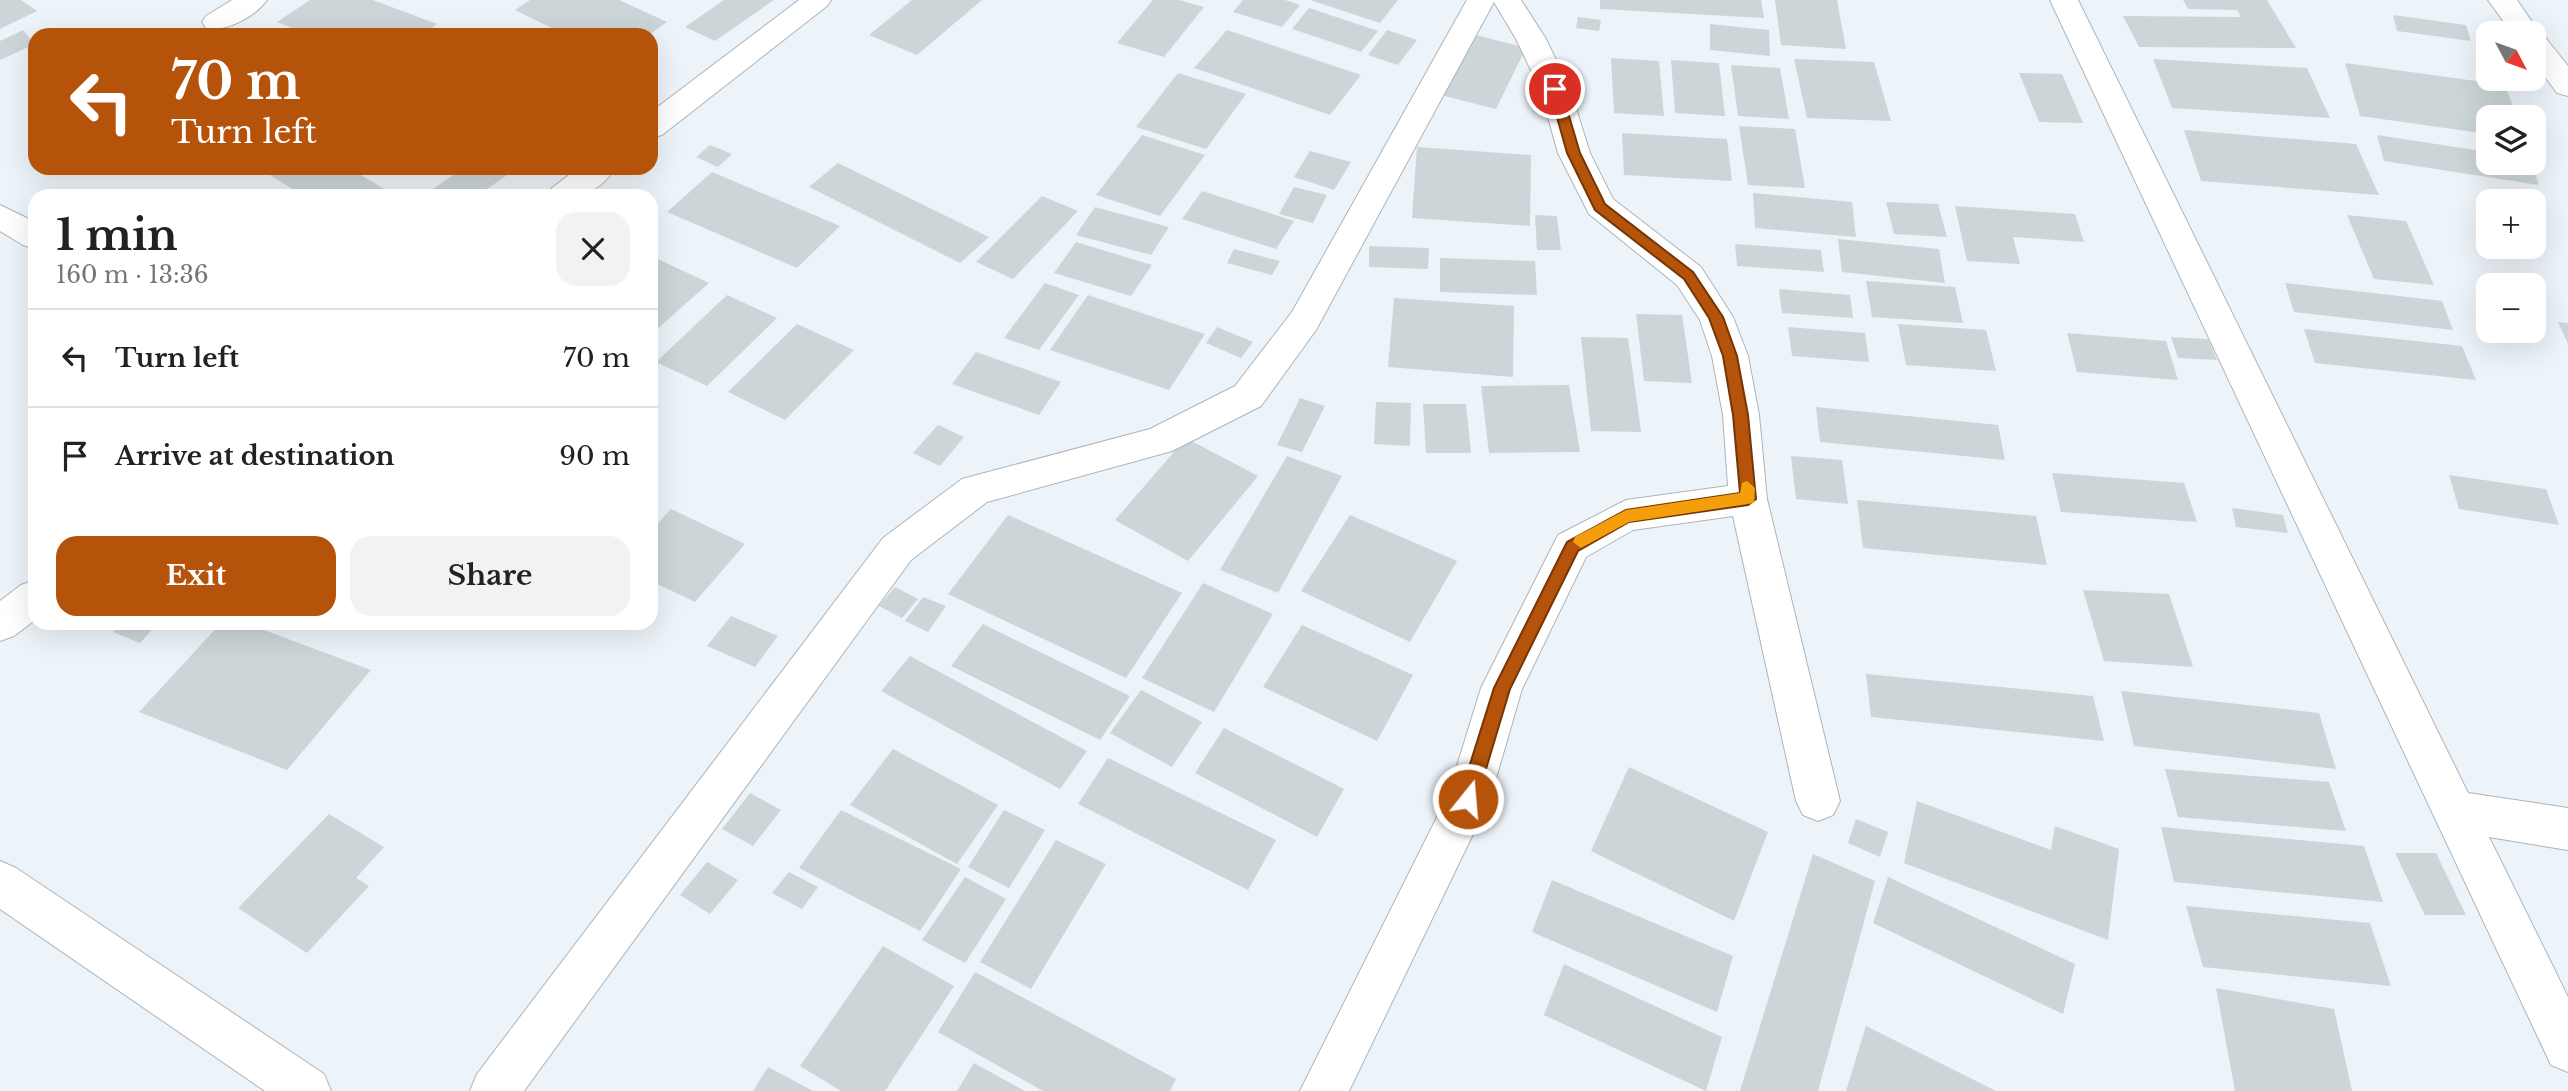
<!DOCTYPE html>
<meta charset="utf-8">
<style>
:root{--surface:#fff;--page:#f2f2f2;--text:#222;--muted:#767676;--line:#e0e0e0;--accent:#b45309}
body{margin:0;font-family:"Libre Baskerville",serif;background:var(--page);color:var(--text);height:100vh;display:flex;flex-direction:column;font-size:26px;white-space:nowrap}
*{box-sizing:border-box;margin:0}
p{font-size:23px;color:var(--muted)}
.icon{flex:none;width:38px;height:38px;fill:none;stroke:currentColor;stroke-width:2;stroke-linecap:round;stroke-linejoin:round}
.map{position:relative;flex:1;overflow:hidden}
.side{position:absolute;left:28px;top:189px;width:630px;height:441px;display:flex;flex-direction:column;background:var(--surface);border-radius:21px;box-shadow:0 7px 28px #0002}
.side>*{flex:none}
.guide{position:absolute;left:28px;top:28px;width:630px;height:147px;border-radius:21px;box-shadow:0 7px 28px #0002;background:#b45309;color:#fff;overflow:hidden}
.needle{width:46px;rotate:131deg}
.controls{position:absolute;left:2476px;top:21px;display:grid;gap:14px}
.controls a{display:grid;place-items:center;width:70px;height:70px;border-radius:14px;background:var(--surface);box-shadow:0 7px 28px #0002;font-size:35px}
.pin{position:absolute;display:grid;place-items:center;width:60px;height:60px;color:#fff;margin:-30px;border:4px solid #fff;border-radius:50%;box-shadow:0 2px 7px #0007}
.me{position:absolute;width:77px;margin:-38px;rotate:17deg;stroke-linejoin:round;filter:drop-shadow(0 0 5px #0008)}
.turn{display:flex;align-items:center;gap:24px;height:147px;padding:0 28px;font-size:32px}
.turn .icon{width:91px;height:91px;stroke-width:2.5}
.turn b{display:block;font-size:49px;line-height:60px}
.round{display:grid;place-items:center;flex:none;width:74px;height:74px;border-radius:21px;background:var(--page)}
.summary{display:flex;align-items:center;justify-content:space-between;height:119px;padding:0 28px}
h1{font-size:42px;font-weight:700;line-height:52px}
.action{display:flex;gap:14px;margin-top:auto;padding:14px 28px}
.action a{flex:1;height:80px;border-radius:21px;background:var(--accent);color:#fff;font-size:28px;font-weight:700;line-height:80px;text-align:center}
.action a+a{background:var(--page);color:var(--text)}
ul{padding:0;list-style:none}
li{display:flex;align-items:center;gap:21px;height:98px;padding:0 28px;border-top:2px solid var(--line)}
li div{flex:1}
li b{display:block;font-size:26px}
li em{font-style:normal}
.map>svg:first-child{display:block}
</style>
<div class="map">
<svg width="2568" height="1091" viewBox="0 0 2568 1091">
<rect width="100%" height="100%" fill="#edf4f9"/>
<g fill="#ccd5d7">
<path d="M0,0H21L37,11L0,29Z"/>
<path d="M310,0H373L437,24L422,35H309L277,22Z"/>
<path d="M530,0H619L667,22L649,35H566L515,10Z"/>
<path d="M724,0H774L715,41L685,27Z"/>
<path d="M912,0H982L917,55L869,35Z"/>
<path d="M1153,0H1179L1204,7L1164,57L1117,43Z"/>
<path d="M1243,0H1285L1300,5L1282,27L1233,12Z"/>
<path d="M1310,0H1398L1380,23Z"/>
<path d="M1600,0H1761L1764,18L1600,9Z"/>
<path d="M1775,0H1837L1846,49L1781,45Z"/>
<path d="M2183,0H2267L2296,48L2139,47L2123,16L2241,17L2237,10L2188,9Z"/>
<path d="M1309,8L1378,31L1361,52L1292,29Z"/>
<path d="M2393,15L2466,25L2471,41L2397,31Z"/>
<path d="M1578,17L1601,20L1599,31L1576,28Z"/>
<path d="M1710,24L1769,30L1770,56L1710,50Z"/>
<path d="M23,30L35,44L0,60V41Z"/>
<path d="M1227,30L1361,75L1330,115L1194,68Z"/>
<path d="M1387,30L1417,40L1398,65L1368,55Z"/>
<path d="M1472,34L1526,48L1496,109L1441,95Z"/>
<path d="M1611,58L1659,61L1664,116L1614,113Z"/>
<path d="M1794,59L1874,62L1891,121L1807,118Z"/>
<path d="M2153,59L2307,68L2330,118L2172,108Z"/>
<path d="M1671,60L1719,63L1725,116L1675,113Z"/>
<path d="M2345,63L2505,85L2517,117H2488V134L2360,116Z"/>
<path d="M1731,65L1780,68L1789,119L1738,116Z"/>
<path d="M1178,73L1246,94L1206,149L1136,127Z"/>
<path d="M2019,73L2062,74L2083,123L2039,122Z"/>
<path d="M1739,126L1795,129L1805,188L1748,185Z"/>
<path d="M2184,130L2356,144L2379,195L2201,181Z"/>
<path d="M1622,133L1727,139L1732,181L1624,175Z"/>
<path d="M1142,135L1205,155L1160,216L1096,195Z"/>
<path d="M2377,135L2488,152V163H2531L2539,185L2384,161Z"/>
<path d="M710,145L732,154L718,167L696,157Z"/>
<path d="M1417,147L1531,155L1530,226L1412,218Z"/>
<path d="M1310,151L1351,162L1334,190L1294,177Z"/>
<path d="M838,163L989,237L960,263L809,187Z"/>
<path d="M281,168H349L396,196H304L270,175Z"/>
<path d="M464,168H517L477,196H438L430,191Z"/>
<path d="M712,172L840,226L797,268L667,212Z"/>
<path d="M1294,187L1327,195L1313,223L1279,214Z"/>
<path d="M1202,191L1294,221L1276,249L1182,219Z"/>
<path d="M1753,193L1852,202L1856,237L1755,228Z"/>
<path d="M1042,196L1078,211L1013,279L976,262Z"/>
<path d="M1886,202L1938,204L1947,237L1894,234Z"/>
<path d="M1955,206L2075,214L2084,242L2013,237L2020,264L1967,261Z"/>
<path d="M1095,207L1169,227L1151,255L1076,235Z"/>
<path d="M1535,215L1557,216L1561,250H1537Z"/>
<path d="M2347,215L2406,221L2434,285L2374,279Z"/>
<path d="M1838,239L1939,249L1945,283L1842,272Z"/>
<path d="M1076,242L1152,265L1131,296L1054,273Z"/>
<path d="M1735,244L1821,250L1824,272L1737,266Z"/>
<path d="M1369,246L1429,248L1428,269L1369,267Z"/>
<path d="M1234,249L1280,261L1272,275L1227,263Z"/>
<path d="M651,256L709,283L656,330L651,328Z"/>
<path d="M1440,258L1535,261L1537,295L1440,292Z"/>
<path d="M1866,281L1955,287L1963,323L1872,317Z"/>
<path d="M1045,283L1079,295L1039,350L1004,338Z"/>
<path d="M2285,283L2442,301L2453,330L2294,312Z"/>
<path d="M1779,289L1850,295L1853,318L1782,313Z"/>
<path d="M727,295L777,318L707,386L656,362Z"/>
<path d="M1088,295L1205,334L1169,390L1050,350Z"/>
<path d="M1394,298L1514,306L1513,377L1388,367Z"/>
<path d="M1636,314L1682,315L1692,383L1644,381Z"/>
<path d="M2558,322L2568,323V344Z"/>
<path d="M797,324L854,350L785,420L728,392Z"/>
<path d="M1898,324L1986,330L1996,371L1906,365Z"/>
<path d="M1217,327L1253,342L1241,358L1206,343Z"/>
<path d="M1788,327L1865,333L1869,362L1792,356Z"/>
<path d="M2304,329L2462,346L2476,380L2315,363Z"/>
<path d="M2067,333L2166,341L2178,380L2077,372Z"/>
<path d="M1581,337L1628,338L1641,432L1591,431Z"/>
<path d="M2171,337L2208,339L2217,360L2178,358Z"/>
<path d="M976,352L1061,382L1039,415L952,384Z"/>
<path d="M1569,385L1580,452L1489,453L1481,386Z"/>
<path d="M1300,398L1325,406L1302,452L1277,445Z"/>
<path d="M1376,402L1411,403L1410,446L1374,444Z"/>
<path d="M1423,404H1466L1471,453H1426Z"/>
<path d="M1816,407L1998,425L2005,460L1820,442Z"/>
<path d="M938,425L964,437L940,466L913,453Z"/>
<path d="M1186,438L1258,476L1188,561L1115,520Z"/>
<path d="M1287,456L1342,476L1278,593L1220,570Z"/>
<path d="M1791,456L1842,460L1848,504L1796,499Z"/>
<path d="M2052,473L2184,483L2197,522L2061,512Z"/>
<path d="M2449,475L2546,489L2559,525L2459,509Z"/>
<path d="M1857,500L2036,516L2047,565L1863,548Z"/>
<path d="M2232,508L2283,515L2288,533L2236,527Z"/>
<path d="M671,509L745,544L695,602L651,581V531Z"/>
<path d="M1008,515L1182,593L1126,678L948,594Z"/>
<path d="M1350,515L1457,561L1410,642L1301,591Z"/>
<path d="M1203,583L1273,614L1214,712L1142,678Z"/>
<path d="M895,587L918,599L902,618L879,606Z"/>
<path d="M2083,590L2169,594L2193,667L2104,661Z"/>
<path d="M923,597L946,606L928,632L905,621Z"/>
<path d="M731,616L778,636L755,667L707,646Z"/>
<path d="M121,623H158L140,643L113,632Z"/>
<path d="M221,623H245L371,670L287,770L139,712Z"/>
<path d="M983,624L1130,696L1100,740L951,666Z"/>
<path d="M1302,625L1413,675L1377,741L1263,687Z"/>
<path d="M910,656L1087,751L1060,789L881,691Z"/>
<path d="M1866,674L2093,696L2104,741L1871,717Z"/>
<path d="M1141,690L1202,722L1172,767L1110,733Z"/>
<path d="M2121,691L2319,713L2336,769L2134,746Z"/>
<path d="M1224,728L1344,789L1317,837L1195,773Z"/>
<path d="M893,749L998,805L957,864L850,805Z"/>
<path d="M1108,758L1276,840L1248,890L1078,804Z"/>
<path d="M1629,767L1768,832L1734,921L1591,851Z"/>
<path d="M2165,769L2329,782L2346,831L2178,817Z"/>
<path d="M750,793L781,810L753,846L722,829Z"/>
<path d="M1917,801L2051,850L2055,826L2119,849L2108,940L1904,863Z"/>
<path d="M841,810L961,869L920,931L799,868Z"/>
<path d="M1004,810L1045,830L1009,888L968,867Z"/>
<path d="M329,814L384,847L356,878L369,886L307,953L238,908Z"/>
<path d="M1856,819L1888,832L1880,857L1848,843Z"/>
<path d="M2161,827L2364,846L2383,902L2174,882Z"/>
<path d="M1056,840L1106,864L1031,989L980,962Z"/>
<path d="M2395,853H2436L2466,915H2425Z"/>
<path d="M1813,854L1875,881L1818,1091H1740Z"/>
<path d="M707,862L738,880L710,914L680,895Z"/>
<path d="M789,872L818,887L802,909L772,893Z"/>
<path d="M965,877L1006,899L965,963L922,940Z"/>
<path d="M1888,877L2075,964L2063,1014L1873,923Z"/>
<path d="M1552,880L1733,956L1717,1012L1532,932Z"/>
<path d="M2186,906L2370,923L2391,986L2203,967Z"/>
<path d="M883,946L954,986L885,1091H841L800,1066Z"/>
<path d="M1564,964L1722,1037L1706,1091L1544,1015Z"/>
<path d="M975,972L1176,1079L1170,1091H1043L938,1032Z"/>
<path d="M2216,988L2334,1009L2352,1091H2235Z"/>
<path d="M1866,1026L1996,1091H1846Z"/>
<path d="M974,1063L1025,1091H957Z"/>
<path d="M768,1067L813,1091H753Z"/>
</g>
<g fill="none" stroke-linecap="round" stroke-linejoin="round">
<g stroke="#aeb4b9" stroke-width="2">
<g id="street">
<path d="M232,0H267C256,16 225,33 206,28L202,22L206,16Z"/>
<path d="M799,0H831L827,6L662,135L651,138V112Z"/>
<path d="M1467,0H1521L1546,39L1570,89L1590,153L1613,199L1701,267L1733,317L1748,356L1759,415L1767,499L1840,801L1833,815L1818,821L1803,815L1796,801L1733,516L1633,530L1586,557L1522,689L1490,799L1349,1091H1300L1448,795L1481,688L1558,535L1626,500L1728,486L1723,415L1712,356L1700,320L1677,285L1589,214L1558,153L1540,89L1516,39L1494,2L1316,330L1261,406L1172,451L987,502L911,560L524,1091H470L477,1074L883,538L962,479L1150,429L1235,386L1292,312Z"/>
<path d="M2050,0H2078L2468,793L2568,808V850L2489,837L2568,997V1072L2551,1065Z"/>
<path d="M2488,0H2517L2541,35L2544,36L2568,66V96L2557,93L2534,62V33H2512Z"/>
<path d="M578,168H615C597,197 577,196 547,196L552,188Z"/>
<path d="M0,205L35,222V249L23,245L0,231Z"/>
<path d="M35,580V620L14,636L0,641V601L21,585Z"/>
<path d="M0,861L16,868L324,1074L331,1091H265L0,909Z"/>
</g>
</g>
<use href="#street" fill="#fff" fill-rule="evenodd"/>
</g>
<path fill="#b45309" stroke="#753606" stroke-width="2" d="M1555,85L1561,89L1580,153L1605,204L1693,272L1723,317L1737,356L1748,415L1756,499L1748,505L1629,522L1578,551L1510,689L1477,799L1474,805L1468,807L1462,805L1459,799L1494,688L1567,542L1626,510L1740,493L1733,415L1723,356L1709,318L1684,279L1595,210L1567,153L1549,89Z"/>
<path fill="#f59e0b" d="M1747,481L1755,488L1754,503L1629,522L1581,548L1573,542L1575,537L1626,510L1740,493L1742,483Z"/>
</svg>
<div class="controls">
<a><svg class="needle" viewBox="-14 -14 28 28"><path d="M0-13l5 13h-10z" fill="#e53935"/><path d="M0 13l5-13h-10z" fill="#767676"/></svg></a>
<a><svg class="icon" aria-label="layers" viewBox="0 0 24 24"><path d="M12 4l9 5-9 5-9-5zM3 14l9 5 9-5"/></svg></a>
<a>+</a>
<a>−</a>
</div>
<div class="pin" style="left:1555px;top:89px;background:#d93025"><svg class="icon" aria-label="arrive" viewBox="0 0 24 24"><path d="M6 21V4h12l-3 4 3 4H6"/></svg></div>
<svg class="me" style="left:1468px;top:799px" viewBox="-20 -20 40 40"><circle r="17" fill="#b45309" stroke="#fff" stroke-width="3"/><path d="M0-11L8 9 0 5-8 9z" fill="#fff"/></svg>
<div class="guide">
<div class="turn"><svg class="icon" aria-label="left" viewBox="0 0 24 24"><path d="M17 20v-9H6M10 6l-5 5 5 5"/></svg><div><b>70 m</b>Turn left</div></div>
</div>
<section class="side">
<div class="summary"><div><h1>1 min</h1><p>160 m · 13:36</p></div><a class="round"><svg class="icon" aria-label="close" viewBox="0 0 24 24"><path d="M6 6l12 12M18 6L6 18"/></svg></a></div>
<ul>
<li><svg class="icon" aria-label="left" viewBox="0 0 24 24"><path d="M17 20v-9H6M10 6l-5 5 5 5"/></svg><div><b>Turn left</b></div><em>70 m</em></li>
<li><svg class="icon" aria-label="arrive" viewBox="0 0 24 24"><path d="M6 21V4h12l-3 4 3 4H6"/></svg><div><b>Arrive at destination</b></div><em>90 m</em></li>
</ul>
<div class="action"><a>Exit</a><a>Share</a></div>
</section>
</div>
